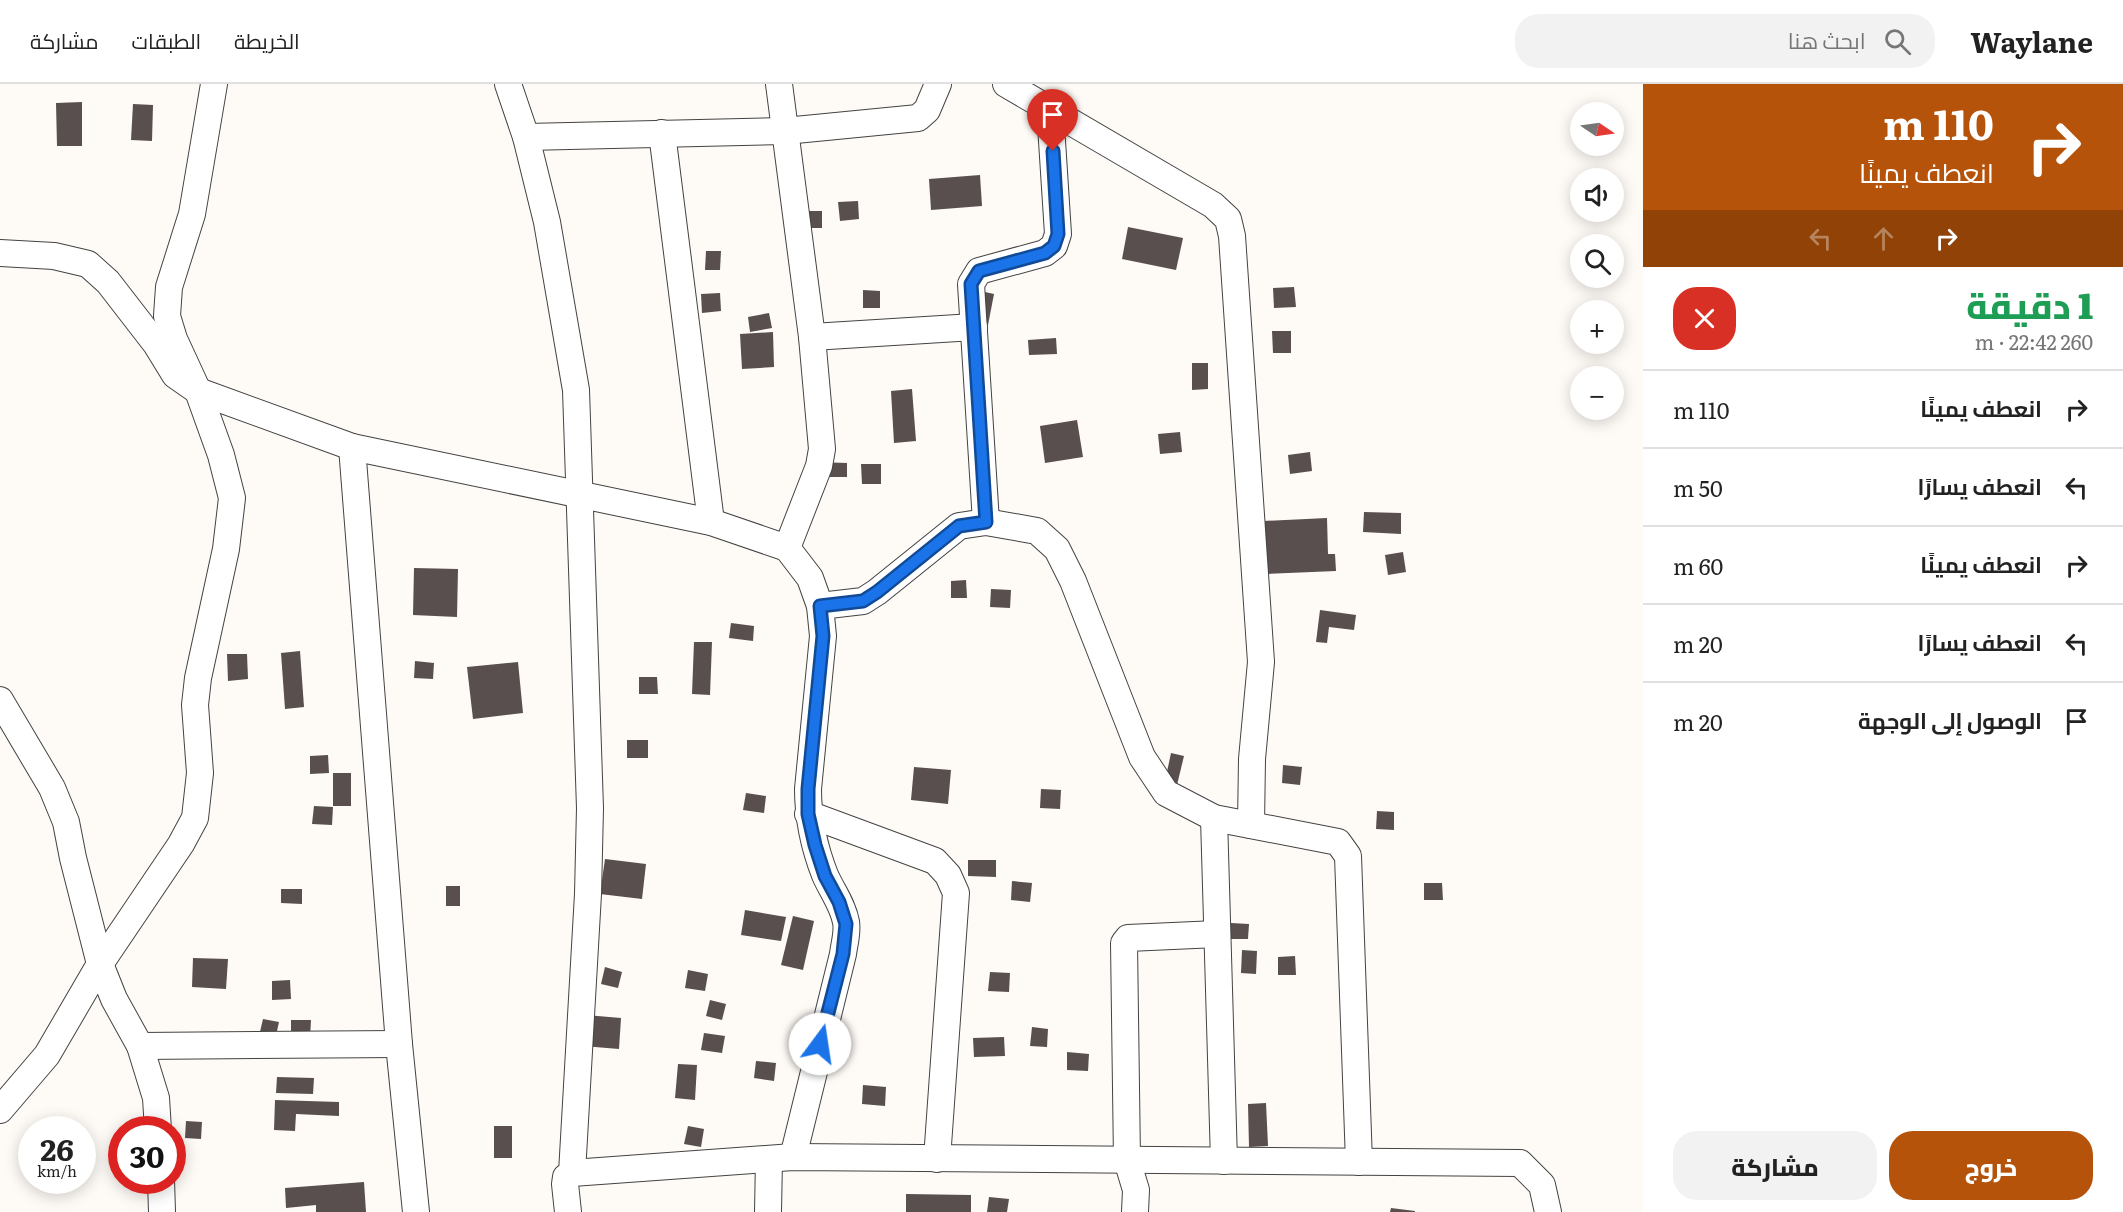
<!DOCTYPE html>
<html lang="ar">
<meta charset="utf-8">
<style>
:root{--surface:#fff;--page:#f2f2f2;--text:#222;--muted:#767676;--line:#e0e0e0;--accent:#b45309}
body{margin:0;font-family:Literata,Cairo,serif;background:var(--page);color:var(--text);direction:rtl;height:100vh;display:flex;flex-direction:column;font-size:22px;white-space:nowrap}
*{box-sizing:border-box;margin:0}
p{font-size:20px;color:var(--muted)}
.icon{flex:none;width:33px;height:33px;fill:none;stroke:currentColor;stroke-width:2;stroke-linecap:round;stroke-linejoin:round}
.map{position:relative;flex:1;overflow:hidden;direction:ltr}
.details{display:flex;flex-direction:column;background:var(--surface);width:480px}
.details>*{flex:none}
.guide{background:#b45309;color:#fff;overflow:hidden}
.needle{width:39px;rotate:103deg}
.controls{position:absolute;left:1570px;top:18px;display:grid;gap:12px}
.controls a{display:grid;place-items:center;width:54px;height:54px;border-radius:50%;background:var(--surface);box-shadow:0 3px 15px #0003;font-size:30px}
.speed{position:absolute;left:18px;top:1032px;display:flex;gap:12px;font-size:30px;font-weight:700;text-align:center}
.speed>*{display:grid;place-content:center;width:78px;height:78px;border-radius:50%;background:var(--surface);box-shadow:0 3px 15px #0003;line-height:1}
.speed small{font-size:15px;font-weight:400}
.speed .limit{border:9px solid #d22;background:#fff;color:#111}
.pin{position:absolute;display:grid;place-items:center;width:51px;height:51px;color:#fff;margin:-62px -26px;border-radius:50% 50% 50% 0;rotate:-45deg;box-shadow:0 0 6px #0007}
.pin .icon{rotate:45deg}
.me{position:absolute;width:66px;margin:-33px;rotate:14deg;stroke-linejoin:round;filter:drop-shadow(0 0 4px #0008)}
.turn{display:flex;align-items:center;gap:21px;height:126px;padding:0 30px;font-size:27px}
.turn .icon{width:78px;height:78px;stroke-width:2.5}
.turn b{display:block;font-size:42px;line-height:51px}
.lanes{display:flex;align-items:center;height:57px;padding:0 30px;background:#0003;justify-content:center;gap:30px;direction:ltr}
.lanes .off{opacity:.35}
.round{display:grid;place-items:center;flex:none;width:63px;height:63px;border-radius:24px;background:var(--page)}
.head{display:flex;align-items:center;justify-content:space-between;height:102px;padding:0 30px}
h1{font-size:36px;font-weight:800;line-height:45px;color:#1e9e55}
.button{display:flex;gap:12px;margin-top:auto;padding:12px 30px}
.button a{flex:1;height:69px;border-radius:24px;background:var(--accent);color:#fff;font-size:24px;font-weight:800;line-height:69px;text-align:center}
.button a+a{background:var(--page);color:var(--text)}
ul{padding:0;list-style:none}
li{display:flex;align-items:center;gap:18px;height:78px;padding:0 30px;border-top:2px solid var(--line)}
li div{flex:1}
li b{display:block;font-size:22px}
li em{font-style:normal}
header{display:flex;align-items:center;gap:36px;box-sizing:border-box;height:84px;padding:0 30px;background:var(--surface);border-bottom:2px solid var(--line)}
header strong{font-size:28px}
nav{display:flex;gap:33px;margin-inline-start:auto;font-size:21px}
.search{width:420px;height:54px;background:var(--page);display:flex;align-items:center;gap:15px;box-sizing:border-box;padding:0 21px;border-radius:24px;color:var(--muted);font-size:22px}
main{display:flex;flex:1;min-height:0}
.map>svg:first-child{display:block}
</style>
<header>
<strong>Waylane</strong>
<div class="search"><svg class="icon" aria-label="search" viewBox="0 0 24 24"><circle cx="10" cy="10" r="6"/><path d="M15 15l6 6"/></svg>ابحث هنا</div>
<nav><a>الخريطة</a><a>الطبقات</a><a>مشاركة</a></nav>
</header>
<main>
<section class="details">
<div class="guide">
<div class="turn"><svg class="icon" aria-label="right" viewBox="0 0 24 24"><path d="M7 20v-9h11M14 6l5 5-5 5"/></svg><div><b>110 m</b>انعطف يمينًا</div></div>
<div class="lanes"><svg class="icon off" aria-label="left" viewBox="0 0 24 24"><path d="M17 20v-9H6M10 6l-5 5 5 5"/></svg><svg class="icon off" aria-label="ahead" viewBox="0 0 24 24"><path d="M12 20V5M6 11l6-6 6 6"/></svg><svg class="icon" aria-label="right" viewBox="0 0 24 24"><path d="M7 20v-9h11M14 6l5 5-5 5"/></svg></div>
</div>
<div class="head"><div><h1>1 دقيقة</h1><p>260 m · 22:42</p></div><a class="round" style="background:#d93025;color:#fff"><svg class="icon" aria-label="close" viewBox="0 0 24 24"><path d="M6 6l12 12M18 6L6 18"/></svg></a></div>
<ul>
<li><svg class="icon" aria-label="right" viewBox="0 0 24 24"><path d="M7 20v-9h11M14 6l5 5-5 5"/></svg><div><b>انعطف يمينًا</b></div><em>110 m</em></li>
<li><svg class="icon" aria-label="left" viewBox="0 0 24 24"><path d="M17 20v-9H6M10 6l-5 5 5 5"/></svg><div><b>انعطف يسارًا</b></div><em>50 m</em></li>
<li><svg class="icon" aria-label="right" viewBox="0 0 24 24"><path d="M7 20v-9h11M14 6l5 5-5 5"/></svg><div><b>انعطف يمينًا</b></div><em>60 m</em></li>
<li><svg class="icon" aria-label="left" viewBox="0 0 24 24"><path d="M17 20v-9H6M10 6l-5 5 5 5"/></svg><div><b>انعطف يسارًا</b></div><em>20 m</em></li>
<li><svg class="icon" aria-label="arrive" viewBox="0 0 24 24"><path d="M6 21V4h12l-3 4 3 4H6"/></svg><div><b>الوصول إلى الوجهة</b></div><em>20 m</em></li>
</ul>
<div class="button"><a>خروج</a><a>مشاركة</a></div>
</section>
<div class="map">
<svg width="1643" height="1128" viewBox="0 0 1643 1128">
<rect width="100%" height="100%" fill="#fefaf5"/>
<g fill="#584f4e">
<path d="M82,18V62H57L56,19Z"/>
<path d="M133,20L153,21L152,57L131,56Z"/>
<path d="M980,91L982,122L931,126L929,95Z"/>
<path d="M858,117L859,135L840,137L838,118Z"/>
<rect x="802" y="127" width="20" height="17"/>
<path d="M1128,143L1183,154L1176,186L1122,175Z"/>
<path d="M706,167H721L720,186H705Z"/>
<path d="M1294,203L1296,223L1274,224L1273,204Z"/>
<path d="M863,206L880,207V224H863Z"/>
<path d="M976,206L994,210L988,241L971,238Z"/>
<path d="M720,209L721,227L702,229L701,210Z"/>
<path d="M769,229L772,244L750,248L748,233Z"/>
<path d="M1272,247H1291V269H1273Z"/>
<path d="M773,248L774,283L742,285L740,250Z"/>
<path d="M1056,254L1057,270L1029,271L1028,256Z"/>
<path d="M1192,279H1208V305L1192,306Z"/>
<path d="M912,305L916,357L894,359L891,307Z"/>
<path d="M1077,336L1083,373L1045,379L1040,342Z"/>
<path d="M1180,348L1182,368L1160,370L1158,350Z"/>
<path d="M1310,368L1312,387L1290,390L1288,371Z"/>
<path d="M817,378L847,379V393H817Z"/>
<path d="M861,380H881V400H862Z"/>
<path d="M1364,428L1401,429V450L1363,448Z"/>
<path d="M1327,434L1328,470H1335L1336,487L1267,490L1264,437Z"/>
<path d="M1403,468L1406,488L1388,491L1385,471Z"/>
<path d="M414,484L458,485L457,533L413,531Z"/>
<path d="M966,496L967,514H951V497Z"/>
<path d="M991,505L1011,506L1010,524L990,523Z"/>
<path d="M1320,526L1356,531L1354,546L1329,543L1327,559L1316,558Z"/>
<path d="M731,539L754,542L753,557L729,554Z"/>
<path d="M694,558H712L710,611L692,610Z"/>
<path d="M300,567L304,623L285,625L281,569Z"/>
<path d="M227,570H247L248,595L228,597Z"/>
<path d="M415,577L434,579L433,595L414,594Z"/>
<path d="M518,578L523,629L473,635L467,583Z"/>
<path d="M639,593H657L658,610H639Z"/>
<rect x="627" y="656" width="21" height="18"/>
<path d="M1171,669L1184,672L1176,705L1164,702Z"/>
<path d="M328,671L329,689L310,690V672Z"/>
<path d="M1283,681L1302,683L1300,701L1282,699Z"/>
<path d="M914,683L951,686L948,720L911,716Z"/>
<rect x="333" y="689" width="18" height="33"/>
<path d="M1041,705L1061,706L1060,725L1040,724Z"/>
<path d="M746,709L766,712L764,729L743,726Z"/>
<path d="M314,722L333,723L332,741L312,740Z"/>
<path d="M1377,727L1394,728V746L1376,745Z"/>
<path d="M605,775L646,780L642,815L600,810Z"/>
<path d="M968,776H996V793L968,792Z"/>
<path d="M1012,797L1032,799L1030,818L1011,816Z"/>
<path d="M1424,799H1442L1443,816H1424Z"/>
<rect x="446" y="802" width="14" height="20"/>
<path d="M281,805H302V820L281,819Z"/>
<path d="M745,826L786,833L781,857L741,851Z"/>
<path d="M793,832L814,837L803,886L781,881Z"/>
<path d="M1231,839L1249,840L1248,855H1230Z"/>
<path d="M1242,866L1257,867L1256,890L1241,889Z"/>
<path d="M1295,872L1296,891H1278V873Z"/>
<path d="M193,874L228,875L226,905L192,903Z"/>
<path d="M605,883L622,888L618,904L601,900Z"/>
<path d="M688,886L708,890L705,907L685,904Z"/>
<path d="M990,888L1010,889L1009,908L988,907Z"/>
<path d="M290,896L291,915L272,916V897Z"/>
<path d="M710,916L726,920L722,936L706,932Z"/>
<path d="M574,930L621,934L619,965L571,961Z"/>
<path d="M263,935L279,938L275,956L259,952Z"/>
<path d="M291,936H311L310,954L291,953Z"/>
<path d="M1032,943L1048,945L1047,963L1030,962Z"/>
<path d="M704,949L725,952L722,969L701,966Z"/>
<path d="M1004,953L1005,972L974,973L973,954Z"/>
<path d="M1067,968L1089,970L1088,987L1067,986Z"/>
<path d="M756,977L776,979L774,997L754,994Z"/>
<path d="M678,980L697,981L695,1016L675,1014Z"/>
<path d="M277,993L314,994L313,1010L276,1009Z"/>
<path d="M863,1001L886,1003L885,1022L862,1020Z"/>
<path d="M275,1016L339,1018V1032L296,1030L295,1047L274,1046Z"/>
<path d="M1266,1019L1268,1062L1249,1063L1248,1020Z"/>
<path d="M186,1037L202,1038L201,1055L185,1054Z"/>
<rect x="494" y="1042" width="18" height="32"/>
<path d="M688,1042L704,1045L701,1063L684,1060Z"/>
<path d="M364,1098L366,1128H316V1121L286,1124L285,1104Z"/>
<path d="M906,1110L971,1111V1128H906Z"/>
<path d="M989,1113L1009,1115L1007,1128H987Z"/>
<path d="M1391,1124L1415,1127V1128H1390Z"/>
</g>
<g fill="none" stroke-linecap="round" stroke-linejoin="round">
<g stroke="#434343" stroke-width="28">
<g id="minor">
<path d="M508,0L526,53L547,138L576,306L590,724L588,810L572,1089L566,1093L565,1100L568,1128"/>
<path d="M779,0L812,253L822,365L819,382L787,464"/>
<path d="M1006,0L1213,121L1228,135L1232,152L1261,578L1252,675L1251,741"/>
<path d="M662,49L711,438"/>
<path d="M526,53L785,47L918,34L927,26L938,0"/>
<path d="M0,169L54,172L88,180L108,198L156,260L175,291L198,307L352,363L711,438L787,464L810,494L820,522L823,552L808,705C808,735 814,763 825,791C832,807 843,821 846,838C848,848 844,861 843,870L793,1073"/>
<path d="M812,253L974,243"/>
<path d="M352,363L399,960L416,1128"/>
<path d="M986,438L971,200L979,187L1045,169L1054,162L1058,150L1050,26"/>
<path d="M820,522L863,517L877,508L959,442L986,438L1037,447L1057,465L1073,497L1142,673L1166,709L1214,734L1338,758L1348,772L1359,1078"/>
<path d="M0,616L52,704L66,738L73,774L100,880L114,915L140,962L156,1014L158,1046"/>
<path d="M808,730L935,777L948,791L956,809L937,1075"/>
<path d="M1214,734L1224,1077"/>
<path d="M140,962L399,960"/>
<path d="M0,1026L47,971L100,880L181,760L195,734L200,689L195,621L198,594L226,465L232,414L221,371L198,307L174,255L167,232L169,203L192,130L214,0"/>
<path d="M572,1089L793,1073L1520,1079L1542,1101L1548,1128"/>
<path d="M161,1096L162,1128"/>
<path d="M768,1128L769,1075"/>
<path d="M1135,1128L1136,1106L1127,1076L1124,859L1128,854L1217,850"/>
</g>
</g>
<use href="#minor" stroke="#fff" stroke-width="26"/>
</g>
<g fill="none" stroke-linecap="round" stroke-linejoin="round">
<g stroke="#114b97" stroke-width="15">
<path id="route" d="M820,960L843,870L846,840L839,818L825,792L815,761L808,730V705L823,552L820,522L863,517L877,508L959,442L986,438L971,200L979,187L1045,169L1054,162L1058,150L1053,67"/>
</g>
<use href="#route" stroke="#1a73e8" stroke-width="10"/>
</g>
</svg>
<div class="controls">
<a><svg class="needle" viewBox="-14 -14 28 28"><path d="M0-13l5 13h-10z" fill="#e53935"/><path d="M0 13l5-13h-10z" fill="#767676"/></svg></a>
<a><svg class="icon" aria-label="sound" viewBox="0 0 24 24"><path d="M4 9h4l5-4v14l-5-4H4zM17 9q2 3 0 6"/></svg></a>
<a><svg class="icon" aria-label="search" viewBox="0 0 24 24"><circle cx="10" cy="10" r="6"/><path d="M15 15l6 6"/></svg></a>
<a>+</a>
<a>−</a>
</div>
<div class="speed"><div>26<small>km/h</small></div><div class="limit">30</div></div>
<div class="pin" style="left:1053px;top:67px;background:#d93025"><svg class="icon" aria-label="arrive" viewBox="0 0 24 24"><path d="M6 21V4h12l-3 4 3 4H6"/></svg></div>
<svg class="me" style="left:820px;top:960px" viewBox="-20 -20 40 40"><circle r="19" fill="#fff"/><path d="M0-13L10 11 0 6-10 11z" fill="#1a73e8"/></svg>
</div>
</main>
